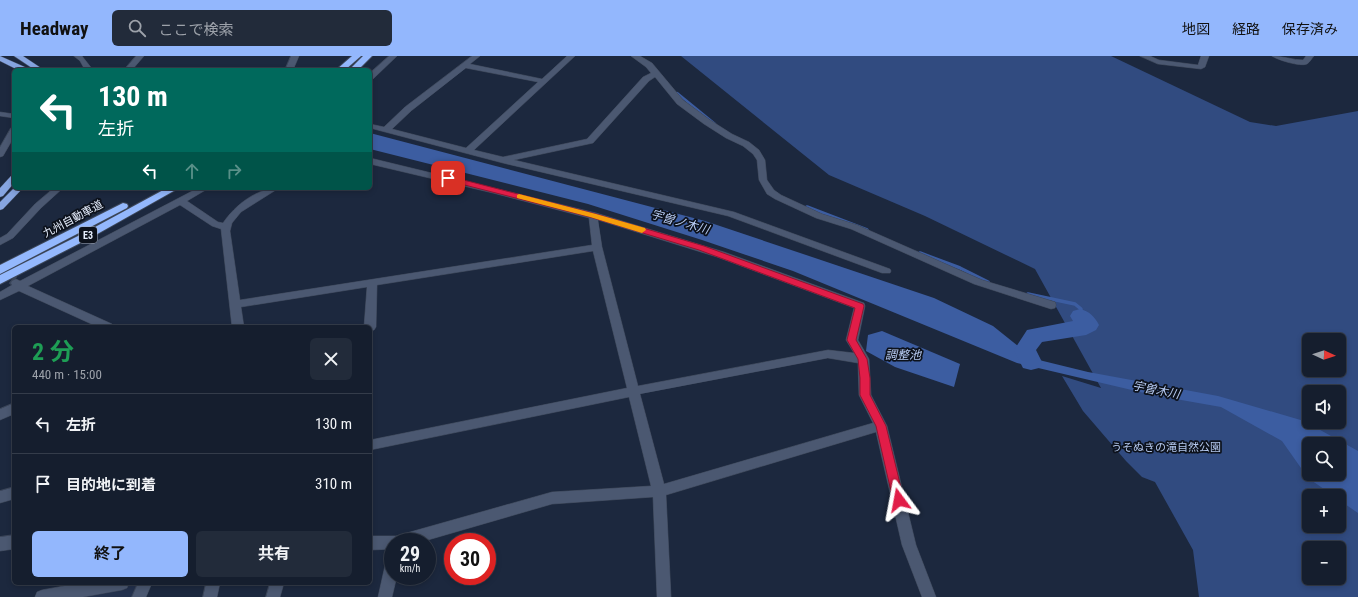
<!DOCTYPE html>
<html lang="ja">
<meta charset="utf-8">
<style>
:root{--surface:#151e2e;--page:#222b3a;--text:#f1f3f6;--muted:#9da2aa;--line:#343c4a;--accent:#93b7fd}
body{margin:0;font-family:"Roboto Condensed","Noto Sans JP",sans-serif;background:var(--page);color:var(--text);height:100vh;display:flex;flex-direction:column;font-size:15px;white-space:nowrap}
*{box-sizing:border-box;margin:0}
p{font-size:13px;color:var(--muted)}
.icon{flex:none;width:22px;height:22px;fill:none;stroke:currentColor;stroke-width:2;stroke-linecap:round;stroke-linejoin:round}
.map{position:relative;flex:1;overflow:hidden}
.panel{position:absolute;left:12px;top:269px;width:360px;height:260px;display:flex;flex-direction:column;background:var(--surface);border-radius:6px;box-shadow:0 2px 6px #0003,0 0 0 1px var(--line)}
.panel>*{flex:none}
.hud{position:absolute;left:12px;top:12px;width:360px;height:122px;border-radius:6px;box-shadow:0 2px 6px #0003,0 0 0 1px var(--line);background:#00695c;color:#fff;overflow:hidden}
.needle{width:26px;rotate:93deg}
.buttons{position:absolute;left:1302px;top:277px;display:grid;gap:8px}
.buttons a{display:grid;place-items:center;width:44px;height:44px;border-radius:6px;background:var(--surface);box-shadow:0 2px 6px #0003,0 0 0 1px var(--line);font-size:20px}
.speed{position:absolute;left:384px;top:477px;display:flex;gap:8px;font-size:20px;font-weight:700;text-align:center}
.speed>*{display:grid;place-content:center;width:52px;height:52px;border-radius:50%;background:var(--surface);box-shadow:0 2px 6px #0003,0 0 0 1px var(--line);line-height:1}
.speed small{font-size:10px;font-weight:400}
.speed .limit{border:6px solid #d22;background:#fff;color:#111}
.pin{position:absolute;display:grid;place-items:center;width:34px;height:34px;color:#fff;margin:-17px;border-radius:8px;box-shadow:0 2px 6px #0006}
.me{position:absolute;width:44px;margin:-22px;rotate:347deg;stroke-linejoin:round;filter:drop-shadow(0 0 3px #0008)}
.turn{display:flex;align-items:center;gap:14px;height:84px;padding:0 20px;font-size:18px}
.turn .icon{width:52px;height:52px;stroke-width:2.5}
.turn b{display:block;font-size:28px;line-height:34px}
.lanes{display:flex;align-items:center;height:38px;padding:0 20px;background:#0003;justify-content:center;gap:20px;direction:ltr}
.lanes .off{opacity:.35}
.round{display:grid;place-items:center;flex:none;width:42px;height:42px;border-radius:6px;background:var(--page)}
.headline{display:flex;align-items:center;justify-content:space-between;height:68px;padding:0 20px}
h1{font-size:24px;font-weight:700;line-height:30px;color:#1e9e55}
.button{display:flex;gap:8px;margin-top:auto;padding:8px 20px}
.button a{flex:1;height:46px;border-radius:6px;background:var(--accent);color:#111;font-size:16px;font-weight:700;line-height:46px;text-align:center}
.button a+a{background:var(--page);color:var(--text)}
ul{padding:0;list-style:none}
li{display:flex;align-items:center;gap:12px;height:60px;padding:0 20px;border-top:1px solid var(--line)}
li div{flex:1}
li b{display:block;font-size:15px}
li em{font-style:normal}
header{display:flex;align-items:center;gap:24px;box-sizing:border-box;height:56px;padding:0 20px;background:var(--accent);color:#111}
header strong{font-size:19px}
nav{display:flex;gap:22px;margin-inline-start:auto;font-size:14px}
.search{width:280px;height:36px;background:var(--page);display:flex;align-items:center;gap:10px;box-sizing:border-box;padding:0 14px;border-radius:6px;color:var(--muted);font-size:15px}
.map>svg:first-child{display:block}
</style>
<header>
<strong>Headway</strong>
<div class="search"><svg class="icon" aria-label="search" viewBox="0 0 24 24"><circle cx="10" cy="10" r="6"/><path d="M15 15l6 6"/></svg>ここで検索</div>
<nav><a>地図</a><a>経路</a><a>保存済み</a></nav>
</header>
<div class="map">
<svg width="1358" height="541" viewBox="0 0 1358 541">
<rect width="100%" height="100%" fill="#1c283e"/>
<path fill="#23314d" d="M121,527H142L135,541H52Z"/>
<path fill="#314b80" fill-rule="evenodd" d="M681,0H1111L1250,66L1276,70L1358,55V541H1199L1193,494L1155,426L1142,421L1126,405L1083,355L1062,320L1101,332L1035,213L925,160L829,119ZM1309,284H1339V314H1309ZM1309,336H1339V366H1309ZM1309,388H1339V418H1309ZM1309,440H1339V470H1309ZM1309,492H1339V522H1309Z"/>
<g fill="#3c5da1" fill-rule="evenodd">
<path d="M370,77L705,165L934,242L993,270L1018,290L1039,304L1088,316L1218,340L1304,365L1358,395V457L1339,444V440H1334L1308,422L1282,385L1221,351L1153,339L1017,307L793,215L702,184L588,148L370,93ZM1309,388H1339V418H1309Z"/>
<path d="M882,275L960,308L954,331L895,311L866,295L868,279Z"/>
</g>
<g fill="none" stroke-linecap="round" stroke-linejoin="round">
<path stroke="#3c5da1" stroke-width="2.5" d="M677,37L715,68"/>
<g stroke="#3c5da1" stroke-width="3.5">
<path d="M807,151L867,174"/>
<path d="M920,197L960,212L988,226"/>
<path d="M1028,238L1075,248L1081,253L1080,260"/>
</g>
<path fill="#3c5da1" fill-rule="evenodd" d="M1080,253C1089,255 1095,261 1099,269L1096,274L1086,279L1042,286L1036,294L1042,306L1039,312L1031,314L1023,312L1014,294L1027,274L1073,265L1070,260L1073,255Z"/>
<path stroke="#3a465b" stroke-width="10" stroke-dasharray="10 5" stroke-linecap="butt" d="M0,214L14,225"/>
<g stroke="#3c4658" stroke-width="1">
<g id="minor">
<path d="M74,0H82L93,14H85L80,5Z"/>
<path d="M136,0H144L132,14H124Z"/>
<path d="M291,0H299L293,14H285Z"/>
<path d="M389,0H397L373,23H370V17Z"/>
<path d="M472,0H480L470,8L542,23L567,0H575L474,94L503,101L587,83L643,21L651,17L646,11L631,0H640L652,7L683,44L710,64L732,78L749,86L759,94L765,104L767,124L774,134L781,139L822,158L857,169L982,224L1055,246L1056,249L1055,252L1051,253L974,228L851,173L816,162L775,143L767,138L759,124L757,104L753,98L743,90L726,82L704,68L677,48L655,21L649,25L593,87L514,104L734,156L890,213L891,215L890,217H882L728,160L503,107L370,72V68L384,71L405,51ZM466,12L538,26L466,92L392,73L411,55Z"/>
<path d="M1140,0H1150L1159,4L1198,9L1201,0H1209L1205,11L1201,13L1158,8Z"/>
<path d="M1272,0C1283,0 1293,4 1303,4L1306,0H1314C1312,2 1310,6 1307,8C1301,11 1277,4 1272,0Z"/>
<path d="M0,56L14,58V62L0,60Z"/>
<path d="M11,72H14V81L3,100L0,101V91Z"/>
<path d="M370,102L596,157L724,196L864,247L865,250L858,284L869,303L871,339L887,370L916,489L936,541H922L902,489L876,376L666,439L671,541H657L653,441L552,448L421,486H393V493L370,494V480H396L552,436L651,430L629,341L370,394V384L627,332L593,195L377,229L376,271L374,274L370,275V271H364L367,231L241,251L244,271H232L221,173L212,170L180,149L28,230L112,268L114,271H98L19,235L0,244V236L12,229L11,227L12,225L16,223L20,225L198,132H209L187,145L218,166L223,167C235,149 257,132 279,132L241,156L232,167L230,175L240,244L592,189L589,162L493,137L370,108ZM598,164L717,201L854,252L846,284L854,297L828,294L638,330L602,191ZM828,302L858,307L859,339L873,367L664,428L640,338Z"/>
<path d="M54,132H63L41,152L13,182L0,189V182L7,178L35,148Z"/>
<path d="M14,347V358L0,364V353Z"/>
<path d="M14,431V443L0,447V435Z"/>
<path d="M14,479V493L0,495V481Z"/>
<path d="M393,498V520H397L392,541H378L386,505L388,500Z"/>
<path d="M81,527H129L127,532L122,534L83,541H35L37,536L42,534Z"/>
<path d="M138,527H152L146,541H132Z"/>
<path d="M206,527H220L217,541H203Z"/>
<path d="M270,527H284L280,541H266Z"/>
</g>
</g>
<g stroke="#3c4658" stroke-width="1">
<g id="trunk">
<path d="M0,0L27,12L28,14H18L0,5Z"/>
<path d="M14,0H23L44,14H35Z"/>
<path d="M14,119V127L3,140L0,141V132L11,120Z"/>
<path d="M14,132H23L3,153L0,154V146Z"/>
</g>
</g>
<g stroke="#3c4658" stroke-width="2">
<g id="motorway">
<path d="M352,0H361L345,14H336Z"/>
<path d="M363,0H372L358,14H349Z"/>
<path d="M167,132H179L92,181L0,228V219L84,177Z"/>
<path d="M123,147L127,148L128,150L127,152L0,218V209Z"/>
</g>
</g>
<use href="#minor" fill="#4b5871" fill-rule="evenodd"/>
<use href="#trunk" fill="#86a5e1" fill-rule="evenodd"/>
<use href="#motorway" fill="#94b8fd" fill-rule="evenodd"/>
</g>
<path fill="#e11d48" stroke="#92132f" d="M448,120L596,158L704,190L863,248L864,250L856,284L867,303L870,322V339L886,370L904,444L903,447L899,449L895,447L893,444L876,370L860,339V322L858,303L847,284L855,252L699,194L590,161L445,124V121Z"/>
<path fill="#f59e0b" d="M519,138L596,158L645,172L646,174L642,177L590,161L517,142V139Z"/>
<g text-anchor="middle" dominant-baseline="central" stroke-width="3.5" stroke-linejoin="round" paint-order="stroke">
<rect fill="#0c111b" stroke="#a5acba" stroke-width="1" x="79" y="171" width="18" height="16" rx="3"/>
<g font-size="10" font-weight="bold" fill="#e7effe">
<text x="88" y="179">E3</text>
</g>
<g font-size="11" fill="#e7effe" stroke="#0c111b">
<text transform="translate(73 163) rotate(-28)">九州自動車道</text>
</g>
<g font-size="11" fill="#b4c8ee" stroke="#0c111b">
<text x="1166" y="391">うそぬきの滝自然公園</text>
</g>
<g font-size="12" font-style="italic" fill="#b8ccf3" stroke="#0c111b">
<text transform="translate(680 166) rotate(16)">宇曽ノ木川</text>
<text x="903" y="299">調整池</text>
<text transform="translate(1156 334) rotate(11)">宇曽木川</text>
</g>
</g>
</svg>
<div class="buttons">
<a><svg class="needle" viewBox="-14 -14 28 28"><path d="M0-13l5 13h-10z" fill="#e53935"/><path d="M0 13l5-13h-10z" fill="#9da2aa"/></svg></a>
<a><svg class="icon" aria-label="sound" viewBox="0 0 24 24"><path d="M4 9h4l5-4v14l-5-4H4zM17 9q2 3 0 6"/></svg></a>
<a><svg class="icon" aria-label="search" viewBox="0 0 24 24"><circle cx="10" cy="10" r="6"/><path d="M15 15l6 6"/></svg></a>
<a>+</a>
<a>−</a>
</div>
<div class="speed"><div>29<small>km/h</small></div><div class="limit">30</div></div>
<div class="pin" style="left:448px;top:122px;background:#d93025"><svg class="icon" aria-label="arrive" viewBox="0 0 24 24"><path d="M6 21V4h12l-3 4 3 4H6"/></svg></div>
<svg class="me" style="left:899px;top:444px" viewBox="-20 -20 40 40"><path d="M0-17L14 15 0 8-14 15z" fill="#e11d48" stroke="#fff" stroke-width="4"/></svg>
<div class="hud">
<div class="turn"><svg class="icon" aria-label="left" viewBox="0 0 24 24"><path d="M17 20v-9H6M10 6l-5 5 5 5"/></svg><div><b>130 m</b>左折</div></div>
<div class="lanes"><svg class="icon" aria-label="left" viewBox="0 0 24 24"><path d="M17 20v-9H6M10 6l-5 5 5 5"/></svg><svg class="icon off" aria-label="ahead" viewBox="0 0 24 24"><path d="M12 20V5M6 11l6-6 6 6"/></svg><svg class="icon off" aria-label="right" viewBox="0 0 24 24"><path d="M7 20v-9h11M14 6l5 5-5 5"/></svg></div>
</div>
<section class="panel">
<div class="headline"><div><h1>2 分</h1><p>440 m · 15:00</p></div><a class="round"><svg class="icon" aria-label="close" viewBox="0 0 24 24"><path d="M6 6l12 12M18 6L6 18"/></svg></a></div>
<ul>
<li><svg class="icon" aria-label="left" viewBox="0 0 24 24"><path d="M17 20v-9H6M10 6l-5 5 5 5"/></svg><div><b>左折</b></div><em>130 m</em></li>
<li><svg class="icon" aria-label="arrive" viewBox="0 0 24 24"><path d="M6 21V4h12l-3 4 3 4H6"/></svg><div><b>目的地に到着</b></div><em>310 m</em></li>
</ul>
<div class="button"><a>終了</a><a>共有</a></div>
</section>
</div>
